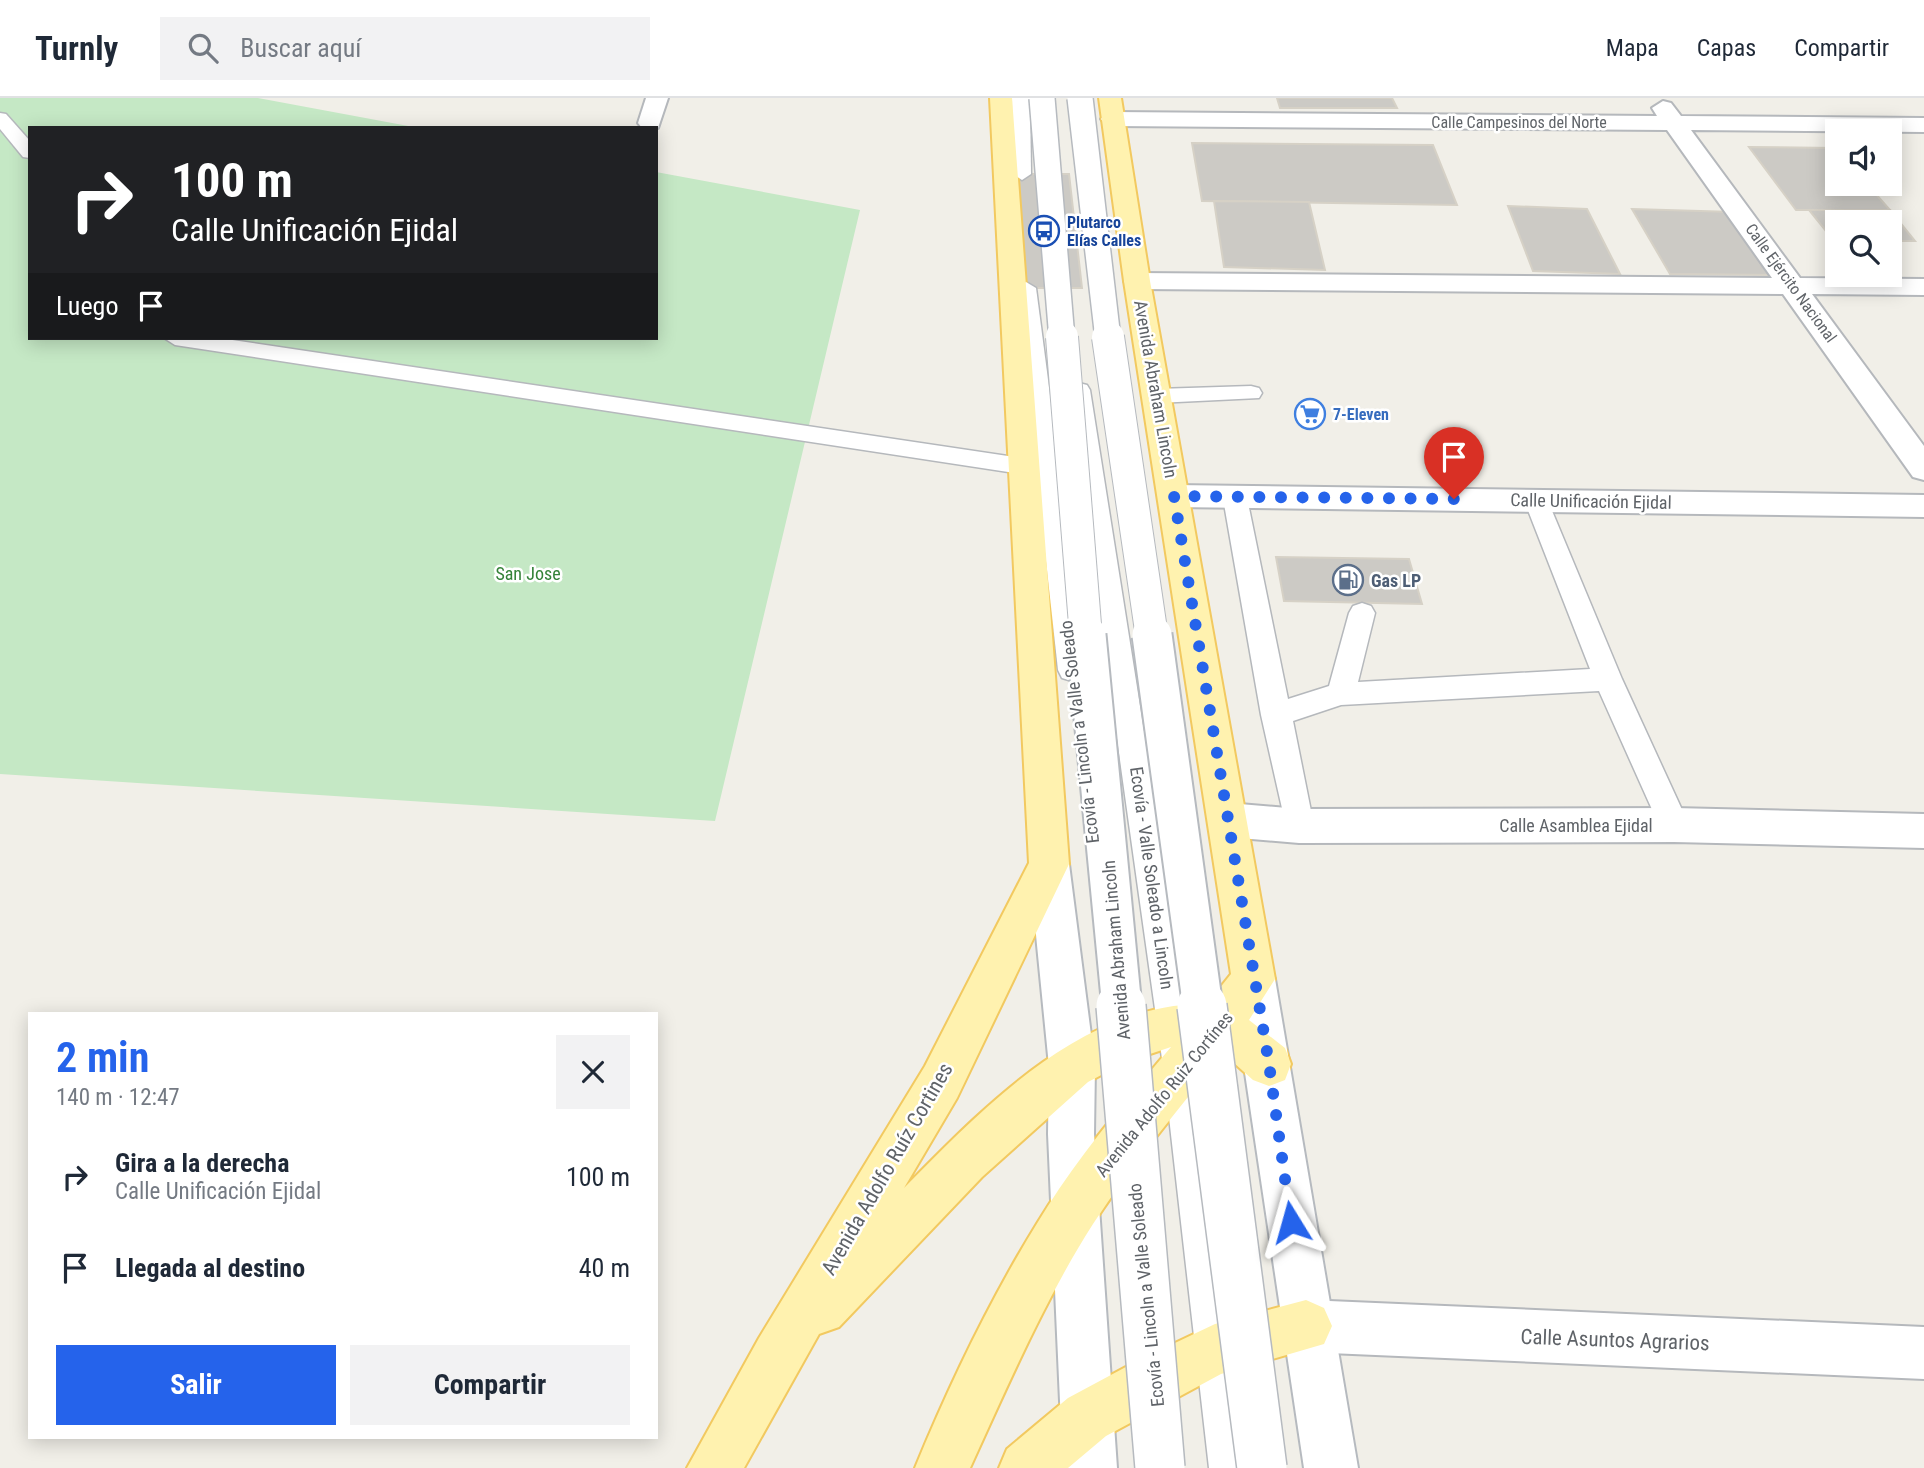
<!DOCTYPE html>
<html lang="es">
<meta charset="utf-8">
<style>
:root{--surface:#fff;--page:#f2f2f3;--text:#1f2937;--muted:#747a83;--line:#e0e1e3;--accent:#2563eb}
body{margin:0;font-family:"Roboto Condensed",sans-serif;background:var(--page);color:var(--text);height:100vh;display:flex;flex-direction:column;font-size:26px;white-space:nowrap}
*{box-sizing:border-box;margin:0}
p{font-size:23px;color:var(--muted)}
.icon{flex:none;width:38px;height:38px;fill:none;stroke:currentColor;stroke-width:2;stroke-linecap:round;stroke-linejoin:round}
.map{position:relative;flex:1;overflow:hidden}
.details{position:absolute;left:28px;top:914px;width:630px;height:427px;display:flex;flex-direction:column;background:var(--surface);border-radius:0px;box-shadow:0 4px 18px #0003}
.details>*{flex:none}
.hud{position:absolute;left:28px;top:28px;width:630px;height:214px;border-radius:0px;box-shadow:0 4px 18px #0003;background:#202124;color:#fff;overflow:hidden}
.buttons{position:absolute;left:1825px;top:21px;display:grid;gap:14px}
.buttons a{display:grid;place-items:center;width:77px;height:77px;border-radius:0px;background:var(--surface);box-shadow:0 4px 18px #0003;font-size:35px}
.pin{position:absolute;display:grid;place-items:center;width:60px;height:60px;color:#fff;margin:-72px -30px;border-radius:50% 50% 50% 0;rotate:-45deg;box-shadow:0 0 7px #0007}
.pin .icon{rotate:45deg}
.me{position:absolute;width:77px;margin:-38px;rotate:352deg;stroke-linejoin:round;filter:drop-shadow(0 0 5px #0008)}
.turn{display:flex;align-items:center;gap:24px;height:147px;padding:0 28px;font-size:32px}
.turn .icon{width:91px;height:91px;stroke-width:2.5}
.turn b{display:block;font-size:49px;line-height:60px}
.then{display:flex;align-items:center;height:66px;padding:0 28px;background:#0003;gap:14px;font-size:26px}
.round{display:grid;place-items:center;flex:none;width:74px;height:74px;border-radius:0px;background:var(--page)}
.summary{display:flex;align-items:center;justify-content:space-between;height:119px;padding:0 28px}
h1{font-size:42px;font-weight:700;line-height:52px;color:var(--accent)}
.cta{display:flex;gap:14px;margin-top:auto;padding:14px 28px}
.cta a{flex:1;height:80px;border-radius:0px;background:var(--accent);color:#fff;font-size:28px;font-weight:700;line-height:80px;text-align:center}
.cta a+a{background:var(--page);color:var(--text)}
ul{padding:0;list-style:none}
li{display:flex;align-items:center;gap:21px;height:91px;padding:0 28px}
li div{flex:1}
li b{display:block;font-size:26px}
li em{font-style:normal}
header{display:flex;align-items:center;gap:42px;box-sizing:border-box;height:98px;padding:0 35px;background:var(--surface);border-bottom:2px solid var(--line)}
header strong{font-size:33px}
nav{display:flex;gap:38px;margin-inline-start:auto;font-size:24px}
.search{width:490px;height:63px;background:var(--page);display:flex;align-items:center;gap:18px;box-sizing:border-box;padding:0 24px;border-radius:0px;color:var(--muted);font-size:26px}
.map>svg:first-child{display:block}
</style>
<header>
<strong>Turnly</strong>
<div class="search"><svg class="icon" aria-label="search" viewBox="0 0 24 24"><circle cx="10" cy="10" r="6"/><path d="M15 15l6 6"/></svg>Buscar aquí</div>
<nav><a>Mapa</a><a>Capas</a><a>Compartir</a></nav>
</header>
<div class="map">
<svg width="1924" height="1370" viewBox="0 0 1924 1370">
<rect width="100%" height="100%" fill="#f1efe8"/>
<path fill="#c5e8c5" d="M0,0H258L419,30H30V240H656V74L860,112L715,723L0,676Z"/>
<g fill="#cccac5" stroke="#d6d1c6" stroke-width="2">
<path d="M1277,0H1392L1397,10H1280Z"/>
<path d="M1192,45L1433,47L1457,107L1202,103Z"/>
<path d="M1749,49L1835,50L1838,86H1867L1890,112H1796Z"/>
<path d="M1008,76H1069L1082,190H1015Z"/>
<path d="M1214,103L1309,104L1325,172L1224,169Z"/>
<path d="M1508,108L1587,111L1620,176L1533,173Z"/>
<path d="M1632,111L1734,114L1775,177L1670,176Z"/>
<path d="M1809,112H1890L1915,143H1890V124H1838V143H1834Z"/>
<path d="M1276,459L1409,461L1422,506L1284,503Z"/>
</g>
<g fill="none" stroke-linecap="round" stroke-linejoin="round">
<g stroke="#b5b8bc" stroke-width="3">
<g id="service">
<path d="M1012,0H1030L1031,76L1022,82L1013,76Z"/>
<path d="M0,15L6,16L30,43V60L23,59L0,31Z"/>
<path d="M1026,184L1036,190L1086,572L1082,580L1072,583L1062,580L1058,572L1016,190Z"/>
<path d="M164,240H219L1022,360L1031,362L1034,368L1031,374L1022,376L175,247Z"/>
<path d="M1079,285L1087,287L1090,292L1198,975L1251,1370H1209L1164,975L1068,292L1071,287Z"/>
<path d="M1251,288L1259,290L1262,295L1259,300L1157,305L1149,303L1146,298L1149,293L1157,291Z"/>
<path d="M1235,391L1244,394L1247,400L1288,601L1329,588L1349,515L1353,508L1362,505L1371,508L1375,515L1358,584L1590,571L1524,402L1527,396L1536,393L1545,396L1622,581L1689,727L1685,736L1674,740L1663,736L1599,593L1341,607L1293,623L1314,728L1310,737L1299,741L1288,737L1261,617L1223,400L1226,394Z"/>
</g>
</g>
<g stroke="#b5b8bc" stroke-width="4">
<g id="minor">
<path d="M646,0H668L658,30H642L638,25Z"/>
<path d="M1663,3L1671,5L1681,18L1924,20V34L1691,32L1800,180L1924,181V197L1812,196L1924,348V382L1913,379L1783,196L1137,191L1127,189L1124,183L1127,177L1137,175L1772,180L1667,32L1113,28L1105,26L1101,21L1105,16L1113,14L1657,18L1652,10Z"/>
<path d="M1174,387L1924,397V419L1174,409L1163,406L1158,398L1163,390Z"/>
<path d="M1228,705L1299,711L1674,710L1924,716V750L1674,744L1299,745L1228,739L1214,734L1208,722L1214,710Z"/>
<path d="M1306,1202L1924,1229V1281L1306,1254L1288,1246L1280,1228L1288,1210Z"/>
</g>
</g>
<g stroke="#b6babf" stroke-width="4">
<g id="secondary">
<path d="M1049,748L1063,753L1069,766L1095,968L1094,1036L1117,1370H1063L1048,1036L1049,968L1029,766L1035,753Z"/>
<path d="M1253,861L1268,867L1275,881L1358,1370H1304L1231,881L1238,867Z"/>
</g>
</g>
<g stroke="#f2c960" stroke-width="4">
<g id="primary">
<path d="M990,0H1012L1069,766L957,1000L904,1090C985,1008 1084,904 1207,906L1231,876L1124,183L1099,0H1121L1150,183L1275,881L1249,922L1285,950L1291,966L1285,982L1269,988L1253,982L1223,955C1179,1011 1132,1066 1093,1126C1044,1203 1008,1287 970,1370H915C954,1275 1002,1177 1059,1091C1093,1041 1132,995 1171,949L1126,964L1088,984L982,1079L839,1229L819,1236L744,1370H687L759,1240L925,968L1029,765Z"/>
<path d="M1306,1202L1324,1210L1332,1228L1324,1246L1221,1276L1106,1338L1068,1370H999L1007,1351L1068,1300L1137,1263L1215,1226Z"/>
</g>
</g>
<use href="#service" fill="#fff" fill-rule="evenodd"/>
<use href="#minor" fill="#fff" fill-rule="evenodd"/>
<use href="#secondary" fill="#fff" fill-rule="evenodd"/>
<use href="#primary" fill="#fff2af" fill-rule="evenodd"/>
<g stroke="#b6babf" stroke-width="28" stroke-linecap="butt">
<g id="secondary-bridge-far3">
<path d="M1042,0L1062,241"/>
<path d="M1080,0L1108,241"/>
</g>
</g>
<g stroke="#b6babf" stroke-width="34" stroke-linecap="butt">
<g id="secondary-bridge-far2">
<path d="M1062,239L1086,539"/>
<path d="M1108,239L1152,539"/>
</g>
</g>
<g stroke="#b6babf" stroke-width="43" stroke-linecap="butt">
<g id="secondary-bridge-far1">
<path d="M1086,537L1122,910"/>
<path d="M1152,537L1203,910"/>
</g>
</g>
<g stroke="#b6babf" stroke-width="52" stroke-linecap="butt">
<g id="secondary-bridge">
<path d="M1121,908L1160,1370"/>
<path d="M1202,908L1262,1370"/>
</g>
</g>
<use href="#secondary-bridge-far3" stroke="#fff" stroke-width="25"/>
<use href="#secondary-bridge-far2" stroke="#fff" stroke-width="32"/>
<use href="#secondary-bridge-far1" stroke="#fff" stroke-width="39"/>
<use href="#secondary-bridge" stroke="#fff" stroke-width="49"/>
</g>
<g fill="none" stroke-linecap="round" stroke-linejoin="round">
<path stroke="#2563eb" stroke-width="12" stroke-dasharray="0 21.6" d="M1291,1124L1269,966L1174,398L1454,401"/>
</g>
<defs>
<g id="bus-ring" transform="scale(1.575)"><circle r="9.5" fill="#fff" stroke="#1a4fb4" stroke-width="1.5"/><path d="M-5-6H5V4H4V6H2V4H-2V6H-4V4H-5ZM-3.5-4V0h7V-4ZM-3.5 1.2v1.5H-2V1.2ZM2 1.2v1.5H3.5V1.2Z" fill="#1a4fb4"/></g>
<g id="supermarket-ring" transform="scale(1.575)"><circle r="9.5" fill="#fff" stroke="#3f7fe0" stroke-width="1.5"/><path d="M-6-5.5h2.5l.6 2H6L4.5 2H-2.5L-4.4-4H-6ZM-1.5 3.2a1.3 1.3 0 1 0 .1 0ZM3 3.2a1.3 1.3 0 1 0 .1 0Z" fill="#3f7fe0"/></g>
<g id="fuel-ring" transform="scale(1.575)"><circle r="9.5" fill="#fff" stroke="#5c6f8a" stroke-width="1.5"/><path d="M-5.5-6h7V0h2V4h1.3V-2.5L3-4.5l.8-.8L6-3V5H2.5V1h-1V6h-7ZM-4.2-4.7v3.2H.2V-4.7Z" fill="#5c6f8a"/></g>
</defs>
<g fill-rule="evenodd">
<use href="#bus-ring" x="1044" y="133"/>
<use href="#supermarket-ring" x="1310" y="316"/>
<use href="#fuel-ring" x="1348" y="482"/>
</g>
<g text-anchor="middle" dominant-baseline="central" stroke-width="5" stroke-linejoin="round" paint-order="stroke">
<g font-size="16" fill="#5f6368" stroke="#fff">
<text x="1519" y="24">Calle Campesinos del Norte</text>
<text transform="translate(1791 185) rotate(54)">Calle Ejército Nacional</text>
</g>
<g font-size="16" font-weight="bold" fill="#164399" stroke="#fff" text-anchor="start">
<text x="1067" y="124">Plutarco<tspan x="1067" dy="18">Elías Calles</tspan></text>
</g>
<g font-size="16" font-weight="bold" fill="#366cbe" stroke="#fff" text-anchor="start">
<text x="1333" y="316">7-Eleven</text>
</g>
<g font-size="18" fill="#5f6368" stroke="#fff">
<text transform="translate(1156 291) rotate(80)">Avenida Abraham Lincoln</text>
<text transform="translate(1591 403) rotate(1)">Calle Unificación Ejidal</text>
<text transform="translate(1079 634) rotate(-97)">Ecovía - Lincoln a Valle Soleado</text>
<text x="1576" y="727">Calle Asamblea Ejidal</text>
<text transform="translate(1152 780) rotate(82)">Ecovía - Valle Soleado a Lincoln</text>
<text transform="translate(1116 852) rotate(-95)">Avenida Abraham Lincoln</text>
<text transform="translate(1164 996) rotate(-51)">Avenida Adolfo Ruiz Cortínes</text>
<text transform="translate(1146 1197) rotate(-96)">Ecovía - Lincoln a Valle Soleado</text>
</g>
<g font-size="18" fill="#348238" stroke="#fff">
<text x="528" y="475">San Jose</text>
</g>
<g font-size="18" font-weight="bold" fill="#4e5e75" stroke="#fff" text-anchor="start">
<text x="1371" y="482">Gas LP</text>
</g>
<g font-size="21" fill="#5f6368" stroke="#fff">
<text transform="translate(887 1071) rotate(-60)">Avenida Adolfo Ruíz Cortines</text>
<text transform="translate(1615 1242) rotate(2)">Calle Asuntos Agrarios</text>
</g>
</g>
</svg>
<div class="buttons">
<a><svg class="icon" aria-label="sound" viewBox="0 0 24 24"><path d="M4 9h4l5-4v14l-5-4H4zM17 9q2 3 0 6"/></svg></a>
<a><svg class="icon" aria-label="search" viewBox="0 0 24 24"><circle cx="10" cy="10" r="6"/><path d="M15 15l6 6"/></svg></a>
</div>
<div class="pin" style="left:1454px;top:401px;background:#d93025"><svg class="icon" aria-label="arrive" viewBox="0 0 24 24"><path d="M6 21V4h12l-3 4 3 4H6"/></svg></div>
<svg class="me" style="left:1291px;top:1124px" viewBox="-20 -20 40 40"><path d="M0-17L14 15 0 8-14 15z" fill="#2563eb" stroke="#fff" stroke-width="4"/></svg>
<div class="hud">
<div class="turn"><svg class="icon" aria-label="right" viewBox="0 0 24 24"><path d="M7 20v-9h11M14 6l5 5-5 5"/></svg><div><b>100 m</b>Calle Unificación Ejidal</div></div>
<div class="then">Luego<svg class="icon" aria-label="arrive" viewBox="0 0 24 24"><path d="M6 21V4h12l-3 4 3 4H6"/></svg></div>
</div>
<section class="details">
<div class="summary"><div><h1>2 min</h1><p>140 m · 12:47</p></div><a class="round"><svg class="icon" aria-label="close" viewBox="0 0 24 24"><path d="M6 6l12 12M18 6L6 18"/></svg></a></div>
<ul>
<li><svg class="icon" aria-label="right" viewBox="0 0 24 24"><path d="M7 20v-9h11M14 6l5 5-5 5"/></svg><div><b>Gira a la derecha</b><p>Calle Unificación Ejidal</p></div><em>100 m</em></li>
<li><svg class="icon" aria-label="arrive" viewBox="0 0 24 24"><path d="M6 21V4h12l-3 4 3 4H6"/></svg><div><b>Llegada al destino</b></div><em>40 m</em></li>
</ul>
<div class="cta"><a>Salir</a><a>Compartir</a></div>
</section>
</div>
